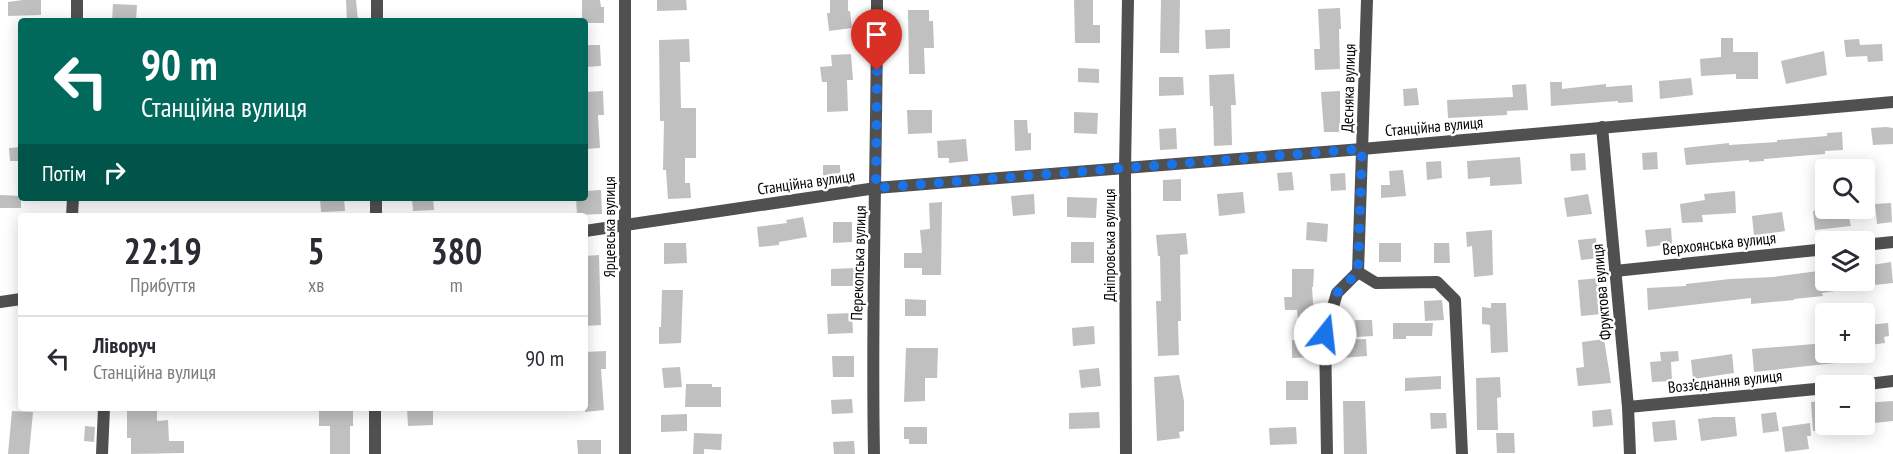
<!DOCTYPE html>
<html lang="uk">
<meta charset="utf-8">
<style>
:root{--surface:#fff;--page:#f2f2f3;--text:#2b2b33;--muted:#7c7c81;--line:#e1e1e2}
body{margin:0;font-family:"PT Sans Narrow",sans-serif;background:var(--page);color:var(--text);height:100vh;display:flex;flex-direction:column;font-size:22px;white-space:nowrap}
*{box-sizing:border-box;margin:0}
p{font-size:20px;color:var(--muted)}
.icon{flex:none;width:33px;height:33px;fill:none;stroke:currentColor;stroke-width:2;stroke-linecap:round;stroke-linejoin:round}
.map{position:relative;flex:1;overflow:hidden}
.panel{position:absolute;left:18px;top:213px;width:570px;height:198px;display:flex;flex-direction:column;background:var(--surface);border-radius:6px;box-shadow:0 3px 15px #0003}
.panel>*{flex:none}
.banner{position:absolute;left:18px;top:18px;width:570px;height:183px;border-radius:6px;box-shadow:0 3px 15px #0003;background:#00695c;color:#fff;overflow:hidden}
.buttons{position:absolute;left:1815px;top:159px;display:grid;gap:12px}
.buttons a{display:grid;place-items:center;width:60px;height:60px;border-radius:6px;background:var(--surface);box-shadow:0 3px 15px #0003;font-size:30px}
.pin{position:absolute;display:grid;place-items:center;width:51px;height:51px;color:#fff;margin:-62px -26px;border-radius:50% 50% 50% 0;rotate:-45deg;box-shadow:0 0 6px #0007}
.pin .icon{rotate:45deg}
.me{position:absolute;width:66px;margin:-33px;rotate:16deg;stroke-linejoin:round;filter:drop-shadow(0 0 4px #0008)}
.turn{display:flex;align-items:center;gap:21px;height:126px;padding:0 24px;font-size:27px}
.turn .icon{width:78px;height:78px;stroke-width:2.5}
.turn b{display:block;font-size:42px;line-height:51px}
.then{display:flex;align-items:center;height:57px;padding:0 24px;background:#0003;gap:12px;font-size:22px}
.eta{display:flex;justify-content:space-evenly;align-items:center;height:102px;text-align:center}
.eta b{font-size:36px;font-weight:600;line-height:42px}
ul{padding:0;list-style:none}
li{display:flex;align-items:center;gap:18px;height:84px;padding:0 24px;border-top:2px solid var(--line)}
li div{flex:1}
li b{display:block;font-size:22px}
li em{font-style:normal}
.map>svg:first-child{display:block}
</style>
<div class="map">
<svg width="1893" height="454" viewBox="0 0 1893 454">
<rect width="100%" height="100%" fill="#fff"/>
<g fill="#c0c0c0">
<path d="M23,0H41V15L8,16V2Z"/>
<path d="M346,0H356L358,21H347Z"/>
<path d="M582,0H600L601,7H604V23H585V21H582Z"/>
<path d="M657,0H686L687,10L657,11Z"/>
<path d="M830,0H848V11H850L852,28L829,31L827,13H830Z"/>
<path d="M1074,0H1093V25H1100V43H1075Z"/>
<path d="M1161,0H1180L1179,53H1160Z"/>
<path d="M113,4L137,5L136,21H112Z"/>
<path d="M1340,8L1341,29H1339L1340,69L1315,70L1314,49H1320L1318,9Z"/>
<path d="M908,10H929V21H933L934,48H924L925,74H909Z"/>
<path d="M1230,29V48L1206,49L1205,30Z"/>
<path d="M1721,38H1733V52H1758V79H1736V74L1701,76L1700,59L1721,57Z"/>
<path d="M689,39L690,62H680L681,108H696V158H685V183H690L691,198L668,199L666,170H663L664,121H660L659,40Z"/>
<path d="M1859,39L1860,45L1882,44L1883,61L1868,62L1867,56L1846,57L1844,40Z"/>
<path d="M585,45H600L601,66L585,67Z"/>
<path d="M1824,51L1827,75L1786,84L1781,61Z"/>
<path d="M851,54L853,80H847L848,111L827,112V82H822L820,67L832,66L831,55Z"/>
<path d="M1078,68L1099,69V83L1078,82Z"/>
<path d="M1234,74L1236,105H1231L1232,145L1214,146L1213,106H1210L1209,75Z"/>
<path d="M1159,77H1183L1184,95L1159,96Z"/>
<path d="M1691,78L1693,95L1660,99L1659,81Z"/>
<path d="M1550,82H1562V89L1606,84V87L1632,85L1633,102L1618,103V101L1551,106Z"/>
<path d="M1526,84L1528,110L1507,111V115L1448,118L1447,100L1513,97L1512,85Z"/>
<path d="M1417,88L1419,105L1404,106L1403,89Z"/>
<path d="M603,91L604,115H598L600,148L585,149V92Z"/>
<path d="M1340,91V132H1324L1321,92Z"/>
<path d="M907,110H932V133L908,134Z"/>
<path d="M1074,112L1098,113L1097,134L1074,133Z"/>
<path d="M1014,120H1027L1028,133H1031V150L1015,151Z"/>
<path d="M1886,127L1893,128V144L1873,145L1871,128Z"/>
<path d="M1176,128L1177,149L1160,150L1159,129Z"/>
<path d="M1842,132L1843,150L1825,151V154L1764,159V161L1749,162V160L1686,165L1684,148L1729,143V145L1777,142V140L1827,136V133Z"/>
<path d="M966,139L968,161L949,163V158H938L937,141Z"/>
<path d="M21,147V161H10L9,148Z"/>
<path d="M1657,152L1658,169L1643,170L1642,153Z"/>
<path d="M1585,153L1586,170L1571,171L1570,154Z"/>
<path d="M1520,157L1522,184L1490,186V177L1468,179L1467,161Z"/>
<path d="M1441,161L1442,178L1427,180L1426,162Z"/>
<path d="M823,165H840L841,185H823Z"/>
<path d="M1403,170L1406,196L1381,198V185H1390L1389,171Z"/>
<path d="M1292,172L1294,190L1279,191L1277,173Z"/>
<path d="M1345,173L1346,190L1331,191L1330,174Z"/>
<path d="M1181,179V201H1163V180Z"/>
<path d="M601,190L602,214L577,215L576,198H585V191Z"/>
<path d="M1735,191L1736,213L1702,215L1703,222L1682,223L1680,204L1705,200L1704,194Z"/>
<path d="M1243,192L1245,213L1219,216L1217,194Z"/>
<path d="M1034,194L1035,214L1013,216L1011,196Z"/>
<path d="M1588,194L1592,214L1567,217L1564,198Z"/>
<path d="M0,195L21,196V208H0Z"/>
<path d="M1067,197L1097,198L1096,218L1067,217Z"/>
<path d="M320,198H344L345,211L321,212Z"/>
<path d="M412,198H433L434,210L413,211Z"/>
<path d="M942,202L941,275H922V268H904V253H922L920,230L930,229L929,203Z"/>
<path d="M1891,203L1892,222L1877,224L1875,204Z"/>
<path d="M1826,209V211L1847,209L1851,226L1815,230L1813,211Z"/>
<path d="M1782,212L1785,231L1754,236L1752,216Z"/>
<path d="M803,217L807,237L779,242V245L759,247L757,227L787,223L786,220Z"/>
<path d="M833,222H852V242L833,243Z"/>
<path d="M1307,222L1328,224L1327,242L1306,240Z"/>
<path d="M1671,228L1672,244L1647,247L1645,230Z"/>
<path d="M1492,230L1493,275L1474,277L1472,246L1467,247L1466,232Z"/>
<path d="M1186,233L1188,254L1180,255L1181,321H1178L1179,355L1158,356L1156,301H1161L1160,256H1158L1156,235Z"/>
<path d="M1596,238L1598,258L1581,260L1578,240Z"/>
<rect x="1071" y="242" width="23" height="21"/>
<path d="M664,243H686L687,263L664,264Z"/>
<rect x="1379" y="243" width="22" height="19"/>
<path d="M1434,243H1449L1450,263H1434Z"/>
<path d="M599,255L601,325L585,326V256Z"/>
<path d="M1891,262L1893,283L1875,285L1872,265Z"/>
<path d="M854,268V286H831V269Z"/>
<path d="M1292,269H1314L1313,287H1312L1314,317L1298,318L1297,310H1285L1284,297H1292Z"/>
<path d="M1826,270V280H1862V287L1822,293L1823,296L1794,299V300L1751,304V298L1648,310L1647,288L1686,286V284L1730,279L1773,277Z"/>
<path d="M1599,278L1602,314L1581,316L1578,280Z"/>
<path d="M662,290H683L681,343L659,344V327H661Z"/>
<path d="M905,299L926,300V316H905Z"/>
<path d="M1442,300L1444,320L1425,321L1424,301Z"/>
<path d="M1491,303H1506L1508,352L1491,353L1490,325L1482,324V307L1491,308Z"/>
<path d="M852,313L853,333L828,334L827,314Z"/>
<path d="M1355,320H1372L1373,336L1357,337Z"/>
<path d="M1393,323H1433L1432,336H1406V339H1393Z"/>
<path d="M1888,323L1889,336L1884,337L1885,343L1870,345L1868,325Z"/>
<path d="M1094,326L1095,344L1073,346L1072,328Z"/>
<path d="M1366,339L1367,356L1341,358L1340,340Z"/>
<path d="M1604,339L1611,383L1578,386L1576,368L1584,367L1582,342Z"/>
<path d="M1292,340H1313V357L1292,358Z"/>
<path d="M1826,343V352H1862L1863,360L1754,372L1752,349Z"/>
<path d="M906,348H938L937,378H925V401L904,402Z"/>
<path d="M606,351V369H601L604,410L585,412V352Z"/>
<path d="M1678,351L1679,361L1671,362L1672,381L1652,382L1650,362L1661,361L1660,352Z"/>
<path d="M1732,354L1734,373L1693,379L1691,360Z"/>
<path d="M832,356H854V377H833Z"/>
<path d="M680,367L682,387L664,388L662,368Z"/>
<path d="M1099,368L1101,386L1081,388L1079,370Z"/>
<path d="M1179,375L1184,401V431L1179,432L1180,438L1157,441L1154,377Z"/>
<path d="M1441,376V389L1405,391V378Z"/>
<path d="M1500,377L1501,397L1497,398L1498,430H1477L1476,378Z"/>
<rect x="1286" y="381" width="22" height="19"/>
<path d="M686,384H712V387H721V407H685Z"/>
<path d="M852,399L853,413L832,414L831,400Z"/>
<path d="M1343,401H1365L1367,454H1344Z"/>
<path d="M1826,401V430L1813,431L1811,402Z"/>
<path d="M1893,401V421L1864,424V403Z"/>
<path d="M127,408H157V421L168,420L169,441H184V453L131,454V438H127Z"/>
<path d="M407,408H433V425L408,426Z"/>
<path d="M1611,409L1613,425L1593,427L1592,411Z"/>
<path d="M12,411L33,412L29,454H8Z"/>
<path d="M319,411H353V426H350V454H330V426H319Z"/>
<path d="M1099,412L1100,428L1069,429V413Z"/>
<path d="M1776,412L1779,431L1763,433L1761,414Z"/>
<path d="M1430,413H1446L1447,428L1431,429Z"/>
<path d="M687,414V431L661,432V415Z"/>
<path d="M1714,417H1735L1737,436L1701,441L1698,419Z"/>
<path d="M1675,420L1677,440L1654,442L1652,422Z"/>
<path d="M1810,423L1811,436H1807L1809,449L1785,452L1782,427Z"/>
<path d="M85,426L95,427L94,442L84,441Z"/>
<path d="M904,427H927V444H909V439H904Z"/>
<path d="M1296,427L1297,444L1270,445L1269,428Z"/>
<path d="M694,433L722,434L721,450L704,449V454H693Z"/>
<path d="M1496,433H1514L1515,453H1497Z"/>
<path d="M577,440H601V454H578Z"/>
<path d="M854,441L855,454H834L833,442Z"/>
</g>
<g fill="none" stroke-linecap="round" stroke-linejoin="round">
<g stroke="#505050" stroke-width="12">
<path d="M625,0V454"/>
<path d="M77,21V0"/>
<path d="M377,21V0"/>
<path d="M1602,127L1628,407L1630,454"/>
<path d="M72,216L73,198"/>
<path d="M376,216V198"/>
<path d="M585,231L876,188L1362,149L1893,102"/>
<path d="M1864,245L1893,242"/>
<path d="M1615,271L1826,249"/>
<path d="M1358,272L1376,283L1437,282L1455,300L1462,454"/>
<path d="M0,302L21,299"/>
<path d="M1851,386L1893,381"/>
<path d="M1628,407L1826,388"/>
<path d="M102,454L104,408"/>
<path d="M375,454V408"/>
<path d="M874,454C871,303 877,151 877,0"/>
<path d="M1126,454L1125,169L1128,0"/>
<path d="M1327,454L1325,334L1337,293L1358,272L1367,0"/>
</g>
</g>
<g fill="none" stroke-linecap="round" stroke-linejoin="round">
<path stroke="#1a73e8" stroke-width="10" stroke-dasharray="0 18" d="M877,71L876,188L1362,149L1358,272L1337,293L1325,334"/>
</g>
<g text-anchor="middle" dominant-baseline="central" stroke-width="5" stroke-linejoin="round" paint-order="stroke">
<g font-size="16" fill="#000" stroke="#fff">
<text transform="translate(1348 88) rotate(-88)">Десняка вулиця</text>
<text transform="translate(1434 126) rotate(-5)">Станційна вулиця</text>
<text transform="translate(806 182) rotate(-8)">Станційна вулиця</text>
<text transform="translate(609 227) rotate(-90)">Ярцевська вулиця</text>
<text transform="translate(1719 243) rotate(-6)">Верхоянська вулиця</text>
<text transform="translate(1109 245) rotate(-90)">Дніпровська вулиця</text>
<text transform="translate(858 263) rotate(-88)">Перекопська вулиця</text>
<text transform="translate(1601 292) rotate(-95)">Фруктова вулиця</text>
<text transform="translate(1725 381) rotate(-6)">Возз’єднання вулиця</text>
</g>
</g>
</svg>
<div class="buttons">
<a><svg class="icon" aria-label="search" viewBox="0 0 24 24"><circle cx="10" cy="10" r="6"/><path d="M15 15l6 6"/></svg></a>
<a><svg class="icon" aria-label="layers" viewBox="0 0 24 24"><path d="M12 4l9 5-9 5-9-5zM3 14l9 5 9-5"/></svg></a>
<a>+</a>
<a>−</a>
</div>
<div class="pin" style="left:877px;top:71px;background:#d93025"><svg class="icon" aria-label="arrive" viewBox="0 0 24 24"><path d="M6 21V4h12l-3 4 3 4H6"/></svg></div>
<svg class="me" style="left:1325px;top:334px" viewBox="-20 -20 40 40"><circle r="19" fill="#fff"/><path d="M0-13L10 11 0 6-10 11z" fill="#1a73e8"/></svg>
<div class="banner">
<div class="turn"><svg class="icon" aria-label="left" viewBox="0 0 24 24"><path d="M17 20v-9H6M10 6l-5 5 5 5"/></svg><div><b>90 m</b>Станційна вулиця</div></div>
<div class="then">Потім<svg class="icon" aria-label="right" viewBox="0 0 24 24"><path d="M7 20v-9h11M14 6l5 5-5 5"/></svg></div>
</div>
<section class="panel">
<div class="eta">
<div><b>22:19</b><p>Прибуття</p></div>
<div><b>5</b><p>хв</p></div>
<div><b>380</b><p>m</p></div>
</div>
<ul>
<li><svg class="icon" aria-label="left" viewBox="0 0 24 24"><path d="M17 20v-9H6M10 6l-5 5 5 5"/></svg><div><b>Ліворуч</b><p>Станційна вулиця</p></div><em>90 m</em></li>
</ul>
</section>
</div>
